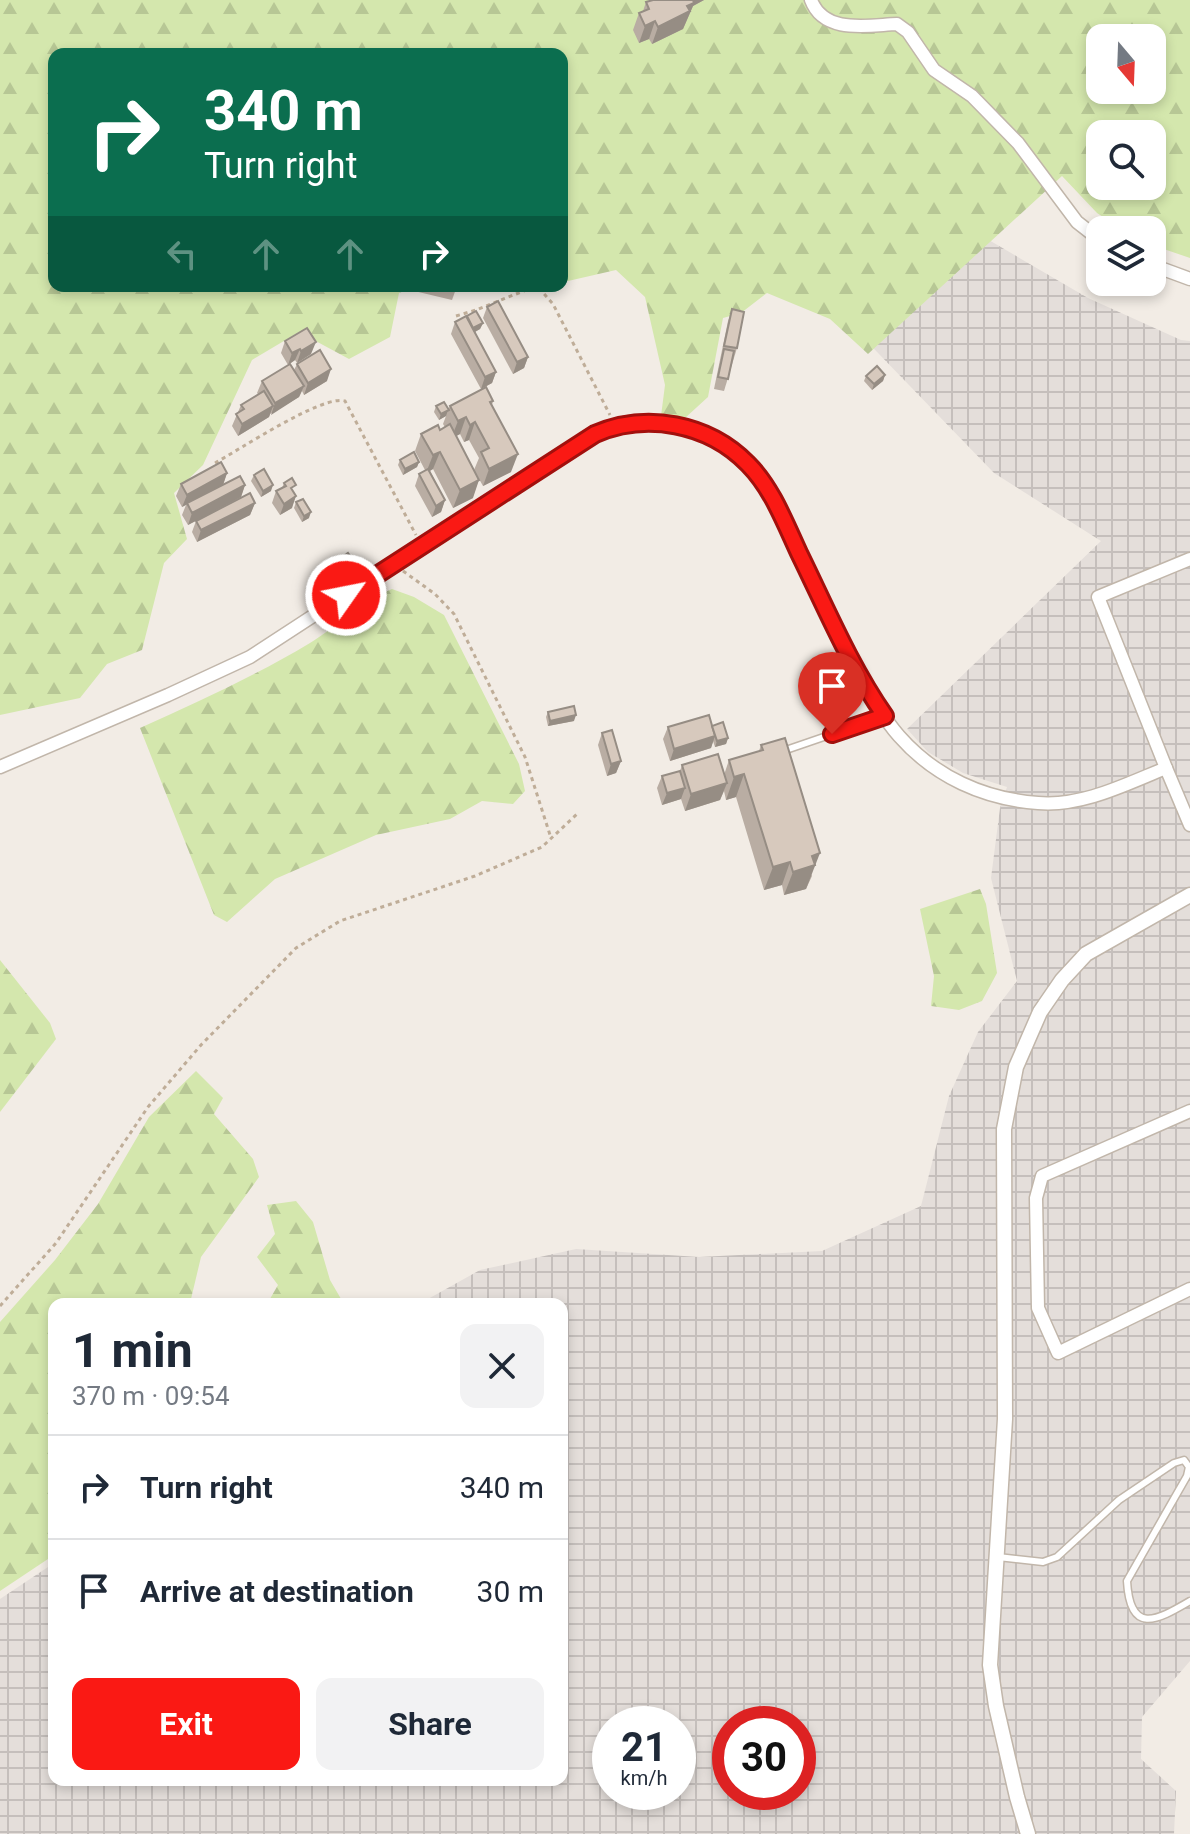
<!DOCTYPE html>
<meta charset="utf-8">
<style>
:root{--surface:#fff;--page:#f2f2f3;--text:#1f2937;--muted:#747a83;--line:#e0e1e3;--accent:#fa1914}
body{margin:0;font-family:Roboto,sans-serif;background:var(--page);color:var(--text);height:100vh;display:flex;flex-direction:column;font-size:30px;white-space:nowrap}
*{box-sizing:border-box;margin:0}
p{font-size:26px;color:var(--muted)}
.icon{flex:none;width:44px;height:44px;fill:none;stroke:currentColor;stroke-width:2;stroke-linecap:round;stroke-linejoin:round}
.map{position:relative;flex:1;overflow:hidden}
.side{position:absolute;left:48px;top:1298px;width:520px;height:488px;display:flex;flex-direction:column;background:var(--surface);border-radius:16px;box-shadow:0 4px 12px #0003}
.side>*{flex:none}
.top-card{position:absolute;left:48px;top:48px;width:520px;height:244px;border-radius:16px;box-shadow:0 4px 12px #0003;background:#0b6e4f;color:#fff;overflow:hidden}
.needle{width:52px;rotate:161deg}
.controls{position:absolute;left:1086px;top:24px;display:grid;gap:16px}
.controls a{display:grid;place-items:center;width:80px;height:80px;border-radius:16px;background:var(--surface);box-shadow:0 4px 12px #0003;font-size:40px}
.speed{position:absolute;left:592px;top:1706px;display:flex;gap:16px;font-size:40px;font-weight:700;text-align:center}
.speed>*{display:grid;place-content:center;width:104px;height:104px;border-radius:50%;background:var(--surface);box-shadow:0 4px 12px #0003;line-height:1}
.speed small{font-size:20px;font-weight:400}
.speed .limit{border:12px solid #d22;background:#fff;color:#111}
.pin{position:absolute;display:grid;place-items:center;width:68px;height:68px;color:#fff;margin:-82px -34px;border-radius:50% 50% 50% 0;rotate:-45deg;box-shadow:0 0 8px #0007}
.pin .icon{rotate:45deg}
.me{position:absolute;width:88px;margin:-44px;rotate:57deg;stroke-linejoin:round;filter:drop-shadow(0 0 6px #0008)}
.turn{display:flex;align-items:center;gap:28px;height:168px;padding:0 24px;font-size:36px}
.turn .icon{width:104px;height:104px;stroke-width:2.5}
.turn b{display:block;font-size:56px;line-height:68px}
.lanes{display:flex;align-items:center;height:76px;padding:0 24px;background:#0003;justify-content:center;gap:40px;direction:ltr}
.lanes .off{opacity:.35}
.round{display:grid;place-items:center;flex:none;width:84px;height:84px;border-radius:16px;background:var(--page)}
.head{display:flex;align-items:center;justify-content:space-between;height:136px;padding:0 24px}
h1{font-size:48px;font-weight:700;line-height:60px}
.button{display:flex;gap:16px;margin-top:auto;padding:16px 24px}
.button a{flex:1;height:92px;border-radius:16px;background:var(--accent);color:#fff;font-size:32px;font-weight:700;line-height:92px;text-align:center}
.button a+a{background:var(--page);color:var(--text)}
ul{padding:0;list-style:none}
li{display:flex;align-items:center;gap:24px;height:104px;padding:0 24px;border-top:2px solid var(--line)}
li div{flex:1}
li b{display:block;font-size:30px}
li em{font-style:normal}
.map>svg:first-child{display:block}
</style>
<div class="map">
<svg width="1190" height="1834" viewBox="0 0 1190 1834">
<defs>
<pattern id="industrial-grid" width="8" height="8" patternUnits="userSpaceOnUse" patternTransform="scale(2)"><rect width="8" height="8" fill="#e4deda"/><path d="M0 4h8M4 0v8" fill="none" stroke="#c5bfbc"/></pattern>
<pattern id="forest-firs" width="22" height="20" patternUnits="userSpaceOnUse" patternTransform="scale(2)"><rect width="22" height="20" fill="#d4e7ad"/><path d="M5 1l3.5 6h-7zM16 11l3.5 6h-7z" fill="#b7c795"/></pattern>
</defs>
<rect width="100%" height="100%" fill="#f2ece5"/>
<path fill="url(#industrial-grid)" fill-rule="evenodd" d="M982,236L1088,298L1181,340L1190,341V1661L1142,1717L1141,1759L1176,1791L1174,1834H0V1599L54,1563V1780H562V1304H419L480,1270L576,1249L699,1257L822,1251L921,1206L949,1096L978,1032L1017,981L991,878L1000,808L1007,787L963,773L928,752L907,729L1101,541L994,473L850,324ZM610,1724H678V1792H610ZM730,1724H798V1792H730Z"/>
<g fill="url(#forest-firs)" fill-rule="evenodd">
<path d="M0,0H1190V258L1152,245V230H1123L1097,213L1062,176L868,354L830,319L767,293L741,313L723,318L708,397L685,418L661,416L665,385L645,297L616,270L568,281L562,279V54H54V286H417L399,293L390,337L349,359L299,332L252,360L203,465L174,493L187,539L164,563L142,650L107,664L80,698L0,715ZM1100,38H1152V90H1100ZM1100,134H1152V186H1100Z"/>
<path d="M392,589L414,597L444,615L519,764L525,791L513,804L482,801L450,819L376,835L275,879L227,922L214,915L140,728C198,702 255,676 310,643C338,626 361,602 392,589Z"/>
<path d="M980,889L986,904L997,973L982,1001L959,1010L931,1006L934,976L920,909Z"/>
<path d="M0,960L50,1023L56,1039L0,1112Z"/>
<path d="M196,1071L223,1098L214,1114L253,1159L259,1177L201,1257L191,1299L199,1304H54V1555L0,1591V1322L55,1260L98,1204L149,1117Z"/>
<path d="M296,1201L313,1222L330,1280L344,1304H267L278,1285L257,1257L275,1234L267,1205Z"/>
</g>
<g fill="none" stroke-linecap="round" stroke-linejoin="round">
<g stroke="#c1b6aa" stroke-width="9">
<g id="service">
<path d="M783,751L885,716"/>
<path d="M998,1557L1043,1562L1057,1557L1119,1500L1174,1463L1184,1460L1189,1467L1187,1476L1127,1581C1130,1635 1156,1621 1190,1601"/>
</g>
</g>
<g stroke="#c1b6aa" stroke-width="15">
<g id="minor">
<path d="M811,0C824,35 869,25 897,24L908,32L934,70L972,96L1018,143L1077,222L1100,240"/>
<path d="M1152,265L1190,279"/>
<path d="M0,767L168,695L250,657L572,447C586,439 600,429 616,425C670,410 734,439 765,485C776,501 784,521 792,539C814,583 835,626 858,669C870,692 882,717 899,736C935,777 984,799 1038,803C1082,807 1126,784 1166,768L1098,597L1190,559"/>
<path d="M1166,768L1190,825"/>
<path d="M1190,1111L1042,1176L1036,1198L1038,1308L1058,1353L1190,1289"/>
</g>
</g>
<g stroke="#c1b6aa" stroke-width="17">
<path id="tertiary" d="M1028,1834L1017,1797L996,1706L990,1665L1005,1419L1004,1129L1016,1067L1040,1012L1062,980L1086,954L1190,895"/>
</g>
<g stroke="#bfad98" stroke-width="3" stroke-dasharray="4 4" stroke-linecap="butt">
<path d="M456,316L476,310L531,288H539L553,304L610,415"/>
<path d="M215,463C239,450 323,394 345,401L416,535"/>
<path d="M403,571L435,594L454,614L525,757L551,838"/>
<path d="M0,1306L56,1243L148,1107L201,1045L296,948L340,921L475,876L542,847L578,813"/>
</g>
<use href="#service" stroke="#fff" stroke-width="6"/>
<use href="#minor" stroke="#fff" stroke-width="12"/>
<use href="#tertiary" stroke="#fff" stroke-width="14"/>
</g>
<g fill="#b9ada3">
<path d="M653,0H704L693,6L683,29L652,44L649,39L639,43L633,30L639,13L643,11L646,2Z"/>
<path d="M410,286H457L452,300L410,290Z"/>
<path d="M487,307L528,357L524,368L513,374L483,318Z"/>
<path d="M732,309L737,348L724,391L714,389L728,321Z"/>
<path d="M455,322L483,323L480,329L475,332L496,372L492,383L481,389L451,334Z"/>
<path d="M285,341L311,354L297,363L295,360L288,365L281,353Z"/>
<path d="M297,364L327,381L304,395L302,391L299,397L270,414L269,417L238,436L232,426L241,405L258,394L257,393L262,381L294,370Z"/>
<path d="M885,375L883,381L872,390L864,381L866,376Z"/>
<path d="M493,401L492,405L511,472L483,486L474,470L479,458L469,440L464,442L460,434L456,436L473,498L453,508L433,469L430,471L445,500L441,512L432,517L415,486L419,474L425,470L415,451L421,434L440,430L445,427L443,424L446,416L439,420L434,412L436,406L448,410L450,406Z"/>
<path d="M400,460L419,462L417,467L403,475L398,465Z"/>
<path d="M227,473L223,485H245L241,497L188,525L182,515L186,505L182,507L176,496L181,484Z"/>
<path d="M254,475L271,491L261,497L251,481Z"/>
<path d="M284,483L293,492L292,508L280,515L272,503L276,491L282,488Z"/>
<path d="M296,502L309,518L302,522L294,508Z"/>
<path d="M255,503L250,515L197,542L192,532L196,521Z"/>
<path d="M338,560L354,569L344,576L342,579L337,583L333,577L336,583L334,589L323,594L316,581L318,575L331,574L333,569L337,566Z"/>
<path d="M548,712L574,721L548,726L546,717Z"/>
<path d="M712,726L728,738L726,744L715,747L713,741L711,748L670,761L663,739L668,727Z"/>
<path d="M602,733L621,761L616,773L607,776L598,745Z"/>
<path d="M761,745L812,876L806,889L784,895L782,885L764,890L736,797L726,800L724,791L720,800L685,811L681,799L662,805L657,788L662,776L680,771L682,765L724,775L729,760L759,751Z"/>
</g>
<g fill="#968d84">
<path d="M688,0H704L693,6L683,29L652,44L658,27Z"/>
<path d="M655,21L649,39L639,43L645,26Z"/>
<path d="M483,323L480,329L471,334L473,328Z"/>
<path d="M316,342L311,354L297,363L301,351Z"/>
<path d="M300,349L295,360L288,365L292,353Z"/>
<path d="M528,357L524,368L513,374L517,362Z"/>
<path d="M331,369L327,381L304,395L308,383Z"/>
<path d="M496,372L492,383L481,389L485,377Z"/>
<path d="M885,375L883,381L872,390L874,384Z"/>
<path d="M304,386L299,397L271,415L275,403Z"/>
<path d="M273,406L269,417L238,436L242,424Z"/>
<path d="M448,410L446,416L439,420L441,414Z"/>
<path d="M466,417L460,434L451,439L458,421Z"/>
<path d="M475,422L469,440L464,442L470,425Z"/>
<path d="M440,452L433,469L426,473L433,455Z"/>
<path d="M518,454L511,472L483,486L489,469Z"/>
<path d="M419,462L417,467L403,475L405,469Z"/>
<path d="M227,473L223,485L182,507L187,495Z"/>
<path d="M479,480L473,498L453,508L460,490Z"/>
<path d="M245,485L241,497L188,525L192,513Z"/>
<path d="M273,485L271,491L261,497L263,491Z"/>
<path d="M296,496L292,508L280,515L284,504Z"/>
<path d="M445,500L441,512L432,517L436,506Z"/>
<path d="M255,503L250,515L197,542L201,530Z"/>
<path d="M311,512L309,518L302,522L304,516Z"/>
<path d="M356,564L354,569L344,576L346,571Z"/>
<path d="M345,573L342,579L337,583L339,577Z"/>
<path d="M336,583L334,589L323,594L325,589Z"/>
<path d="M576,715L574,721L548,726L550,721Z"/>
<path d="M715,736L711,748L670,761L674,749Z"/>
<path d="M728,738L726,744L715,747L717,741Z"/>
<path d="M621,761L616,773L607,776L611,764Z"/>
<path d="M744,774L736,797L726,800L734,777Z"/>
<path d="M727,783L720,800L685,811L691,794Z"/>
<path d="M685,788L681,799L662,805L667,793Z"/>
<path d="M820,853L806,889L784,895L793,872L812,856Z"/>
<path d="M790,862L782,885L764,890L773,867Z"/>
</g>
<g fill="#d7c9bd" stroke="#968d84" stroke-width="2">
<path d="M653,0H693L694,3L687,6L690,11L658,27L655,21L645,26L639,13L649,9L646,2Z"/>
<path d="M498,301L528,357L517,362L487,307Z"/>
<path d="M732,309L744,312L737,348L724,346Z"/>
<path d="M476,311L483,323L473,328L467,316Z"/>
<path d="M466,316L496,372L485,377L455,322Z"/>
<path d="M307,328L316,342L301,351L300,349L292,353L285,341Z"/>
<path d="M724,349L734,351L728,379L718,377Z"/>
<path d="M320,350L331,369L308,383L297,364Z"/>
<path d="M290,364L304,386L275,403L262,381Z"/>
<path d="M877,366L885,375L874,384L866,376Z"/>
<path d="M486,387L493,401L490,402L518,454L489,469L481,452L489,448L475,422L470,425L466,417L458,421L450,406Z"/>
<path d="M264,391L273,406L242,424L236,414L244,409L241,405Z"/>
<path d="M444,402L449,410L441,414L436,406Z"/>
<path d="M450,424L479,480L460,490L440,452L433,455L421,434L438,425L440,430Z"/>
<path d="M414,452L419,462L405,469L400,460Z"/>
<path d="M221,462L227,473L187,495L181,484Z"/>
<path d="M264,469L273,485L263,491L254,475Z"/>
<path d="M428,469L445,500L436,506L419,474Z"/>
<path d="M240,476L245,485L192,513L187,503Z"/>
<path d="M292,478L296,485L291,488L296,496L284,504L276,491L286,486L284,483Z"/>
<path d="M250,493L255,503L201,530L196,521Z"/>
<path d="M303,499L311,512L304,516L296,502Z"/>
<path d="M348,553L356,564L346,571L338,560Z"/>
<path d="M339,565L345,573L339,577L333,569Z"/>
<path d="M329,569L336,583L325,589L318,575Z"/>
<path d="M574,706L576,715L550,721L548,712Z"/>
<path d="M709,715L715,736L674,749L668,727Z"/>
<path d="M723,722L728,738L717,741L712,726Z"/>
<path d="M612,730L621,761L611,764L602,733Z"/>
<path d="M785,738L820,853L812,856L815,865L793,872L790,862L773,867L744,774L734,777L729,760L763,750L761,745Z"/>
<path d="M718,754L727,783L691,794L682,765Z"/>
<path d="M680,771L685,788L667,793L662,776Z"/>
</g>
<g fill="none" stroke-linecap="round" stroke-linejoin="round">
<g stroke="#a2100d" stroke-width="20">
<path id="route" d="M346,595L595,434C646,412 708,423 748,464C772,488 785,523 799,553C826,608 850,666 885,716L832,734"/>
</g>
<use href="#route" stroke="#fa1914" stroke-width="14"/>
</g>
</svg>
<div class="controls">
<a><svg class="needle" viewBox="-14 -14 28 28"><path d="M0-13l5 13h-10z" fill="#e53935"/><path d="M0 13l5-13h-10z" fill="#747a83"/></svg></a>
<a><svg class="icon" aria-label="search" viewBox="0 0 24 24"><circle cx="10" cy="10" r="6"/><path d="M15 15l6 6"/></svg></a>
<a><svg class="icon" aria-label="layers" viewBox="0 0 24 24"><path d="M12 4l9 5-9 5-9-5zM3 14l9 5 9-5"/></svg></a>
</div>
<div class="speed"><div>21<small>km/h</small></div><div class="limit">30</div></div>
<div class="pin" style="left:832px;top:734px;background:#d93025"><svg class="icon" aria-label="arrive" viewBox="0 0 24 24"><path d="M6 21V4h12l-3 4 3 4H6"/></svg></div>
<svg class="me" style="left:346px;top:595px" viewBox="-20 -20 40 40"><circle r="17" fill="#fa1914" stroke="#fff" stroke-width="3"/><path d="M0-11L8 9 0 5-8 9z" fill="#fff"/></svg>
<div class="top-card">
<div class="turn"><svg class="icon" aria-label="right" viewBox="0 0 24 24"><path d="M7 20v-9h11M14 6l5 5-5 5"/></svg><div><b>340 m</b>Turn right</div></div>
<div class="lanes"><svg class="icon off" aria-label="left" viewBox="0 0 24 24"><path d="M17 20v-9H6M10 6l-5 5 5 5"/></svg><svg class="icon off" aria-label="ahead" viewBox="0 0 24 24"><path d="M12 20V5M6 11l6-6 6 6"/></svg><svg class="icon off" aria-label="ahead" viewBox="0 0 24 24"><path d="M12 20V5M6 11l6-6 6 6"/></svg><svg class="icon" aria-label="right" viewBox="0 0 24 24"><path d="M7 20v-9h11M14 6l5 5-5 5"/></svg></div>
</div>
<section class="side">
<div class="head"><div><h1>1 min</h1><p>370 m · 09:54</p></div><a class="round"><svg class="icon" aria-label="close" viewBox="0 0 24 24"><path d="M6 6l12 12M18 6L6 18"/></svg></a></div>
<ul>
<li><svg class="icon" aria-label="right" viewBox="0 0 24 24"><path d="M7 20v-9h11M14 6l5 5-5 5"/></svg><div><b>Turn right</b></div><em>340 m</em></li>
<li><svg class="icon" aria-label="arrive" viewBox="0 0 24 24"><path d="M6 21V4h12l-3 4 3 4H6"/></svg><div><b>Arrive at destination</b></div><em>30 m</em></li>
</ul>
<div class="button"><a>Exit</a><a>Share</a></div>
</section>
</div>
